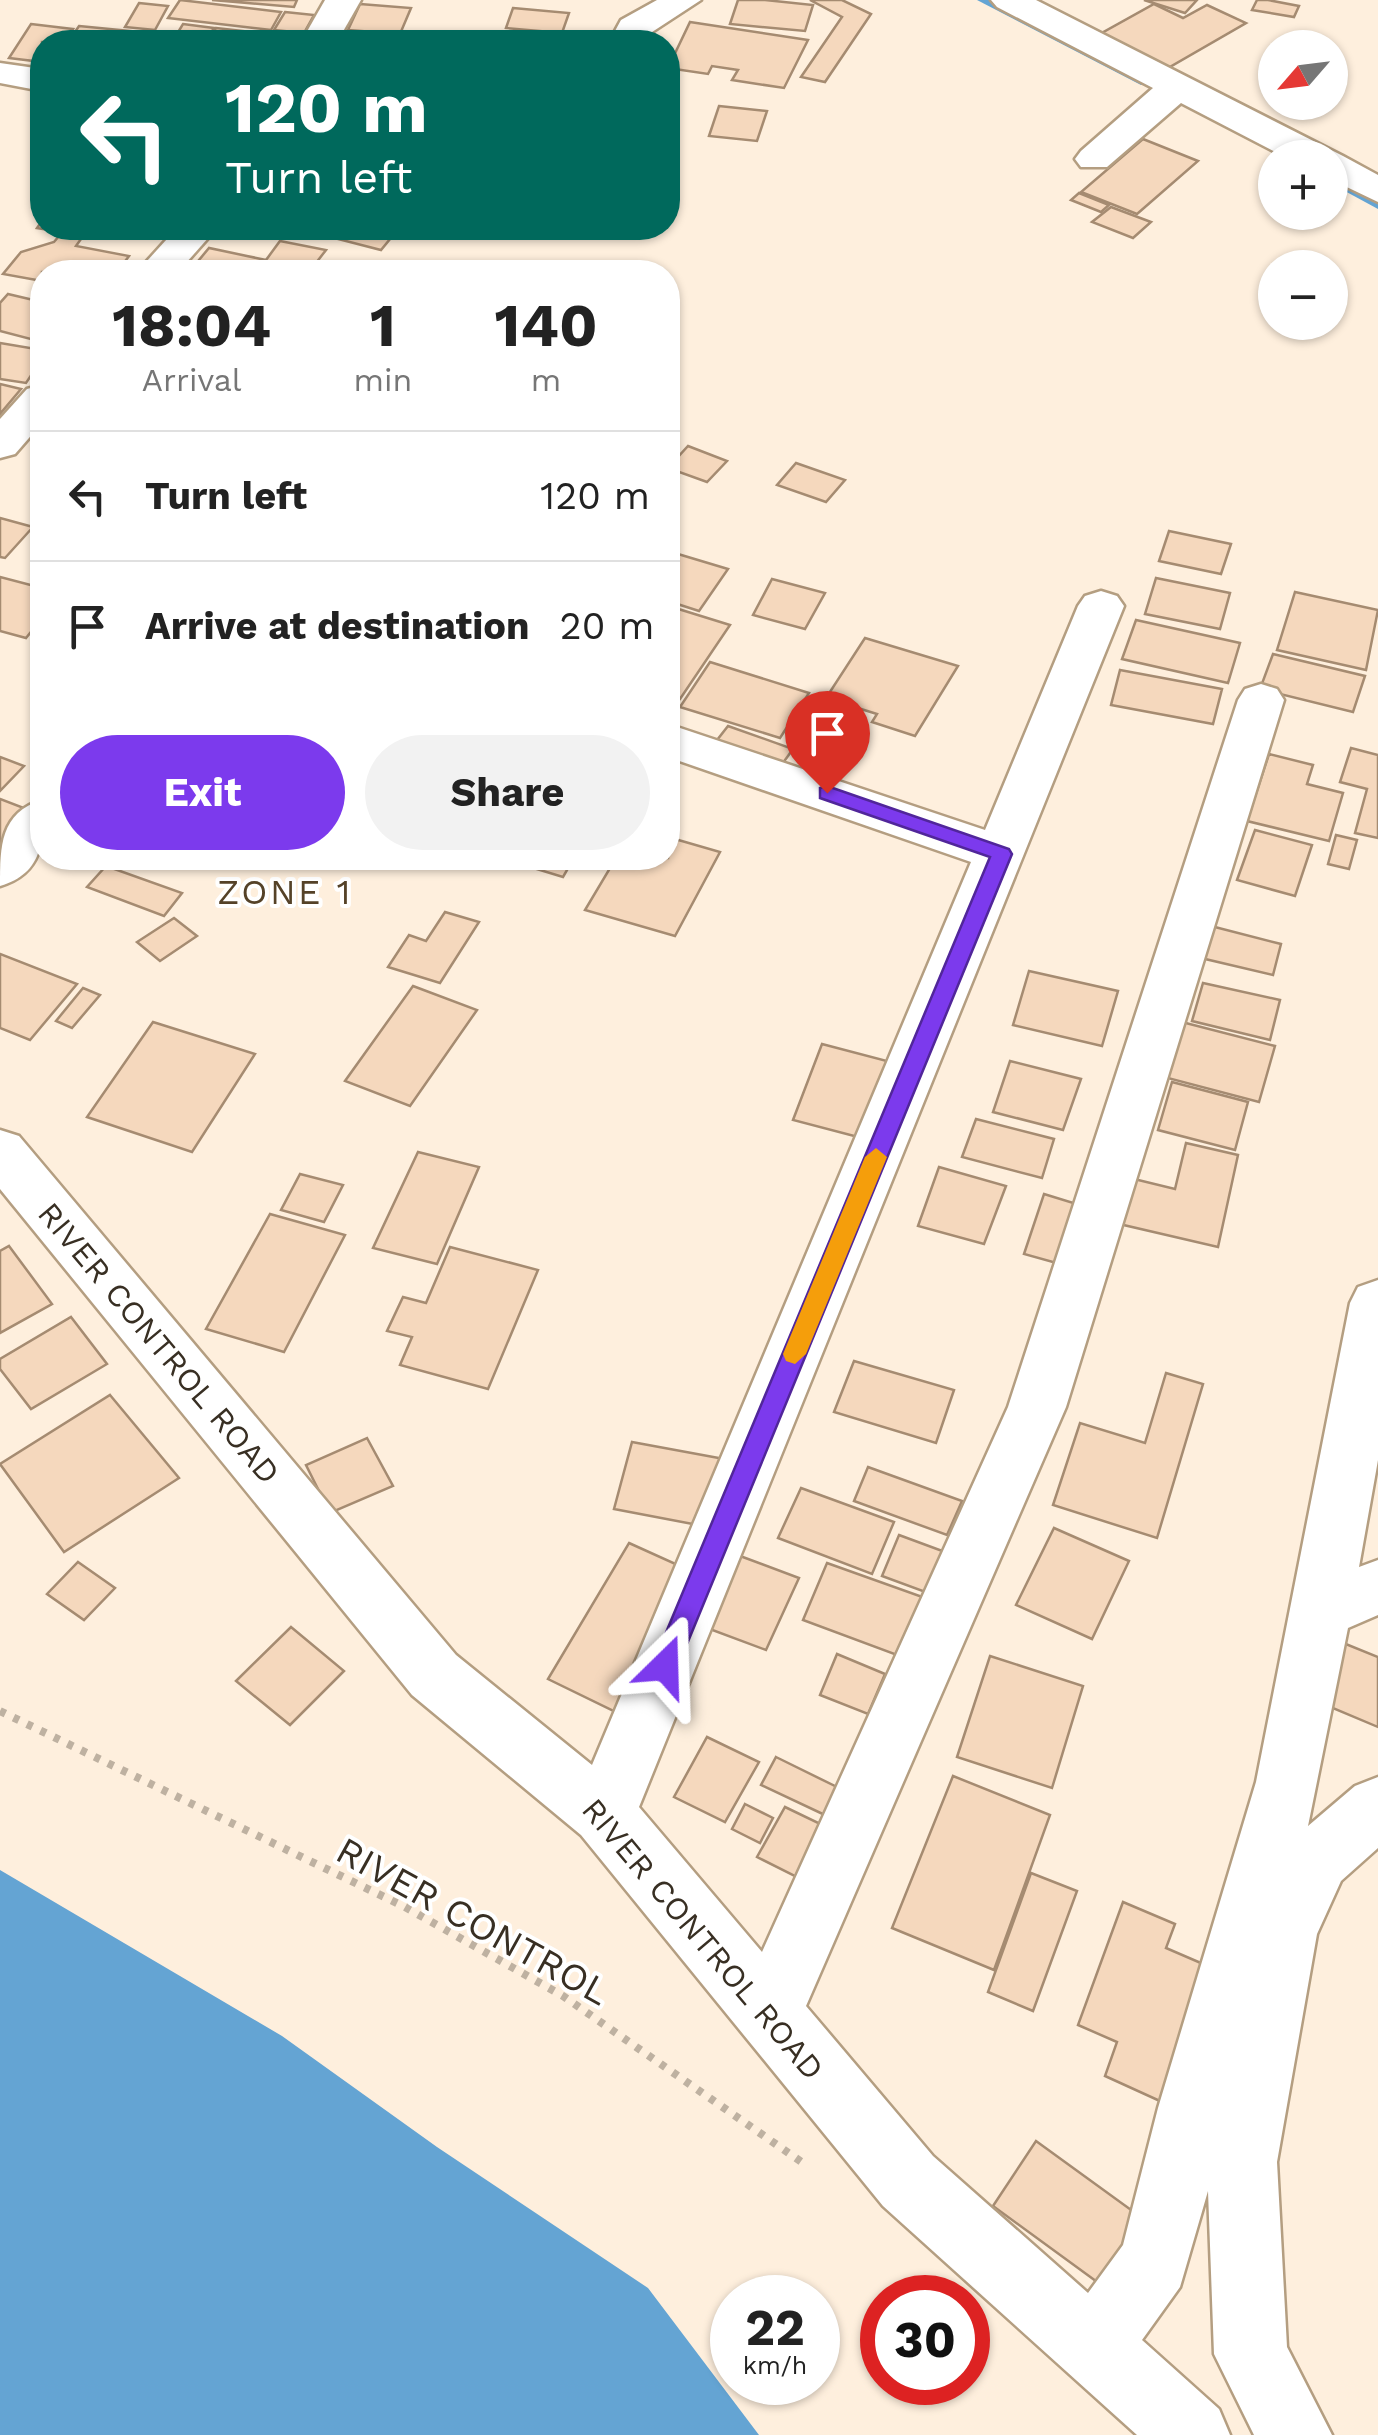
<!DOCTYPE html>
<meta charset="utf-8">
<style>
:root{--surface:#fff;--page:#f2f2f2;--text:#222;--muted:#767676;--line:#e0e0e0;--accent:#7c3aed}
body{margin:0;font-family:"Work Sans",sans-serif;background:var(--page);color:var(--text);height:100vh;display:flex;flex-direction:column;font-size:38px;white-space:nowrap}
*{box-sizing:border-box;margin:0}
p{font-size:32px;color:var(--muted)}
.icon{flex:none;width:55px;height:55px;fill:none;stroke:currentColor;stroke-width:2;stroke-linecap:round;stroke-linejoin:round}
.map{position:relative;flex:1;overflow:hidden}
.sheet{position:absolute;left:30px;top:260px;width:650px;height:610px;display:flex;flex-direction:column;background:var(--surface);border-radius:40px;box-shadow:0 2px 8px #0004}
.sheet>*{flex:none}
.top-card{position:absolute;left:30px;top:30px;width:650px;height:210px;border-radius:40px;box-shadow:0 2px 8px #0004;background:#00695c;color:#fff;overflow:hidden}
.needle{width:65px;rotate:242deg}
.controls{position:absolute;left:1258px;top:30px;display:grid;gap:20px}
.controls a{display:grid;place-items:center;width:90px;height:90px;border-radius:50%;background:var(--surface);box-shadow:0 2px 8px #0004;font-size:50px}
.speed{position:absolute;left:710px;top:2275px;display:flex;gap:20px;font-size:50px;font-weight:700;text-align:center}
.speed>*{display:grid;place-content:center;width:130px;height:130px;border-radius:50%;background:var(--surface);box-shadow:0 2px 8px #0004;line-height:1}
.speed small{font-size:25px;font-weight:400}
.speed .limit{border:15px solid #d22;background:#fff;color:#111}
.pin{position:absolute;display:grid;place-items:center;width:85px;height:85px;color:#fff;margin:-102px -42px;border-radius:50% 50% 50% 0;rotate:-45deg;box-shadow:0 0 10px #0007}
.pin .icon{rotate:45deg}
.me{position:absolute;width:110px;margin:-55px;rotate:22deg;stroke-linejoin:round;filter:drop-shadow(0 0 8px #0008)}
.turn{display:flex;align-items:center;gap:35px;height:210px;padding:0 30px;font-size:45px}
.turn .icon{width:130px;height:130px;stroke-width:2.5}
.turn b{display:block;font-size:70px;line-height:85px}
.eta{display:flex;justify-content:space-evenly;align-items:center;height:170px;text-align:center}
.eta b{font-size:60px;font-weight:700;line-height:70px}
.button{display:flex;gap:20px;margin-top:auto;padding:20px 30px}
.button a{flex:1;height:115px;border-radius:60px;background:var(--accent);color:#fff;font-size:40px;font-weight:700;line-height:115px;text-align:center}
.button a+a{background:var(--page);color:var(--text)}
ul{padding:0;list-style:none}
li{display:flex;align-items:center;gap:30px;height:130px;padding:0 30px;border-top:2px solid var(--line)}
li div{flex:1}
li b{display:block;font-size:38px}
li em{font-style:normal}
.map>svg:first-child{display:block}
</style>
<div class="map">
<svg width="1378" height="2435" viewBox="0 0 1378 2435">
<rect width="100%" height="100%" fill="#feefdd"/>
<path fill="#64a4d3" d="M0,1870L282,2036L437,2147L648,2288L759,2435H0Z"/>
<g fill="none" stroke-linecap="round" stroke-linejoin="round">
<g fill="#64a4d3" fill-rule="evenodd">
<path d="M977,0H992L1151,83L1141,85Z"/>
<path d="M1330,174L1378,200V209L1330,183Z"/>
</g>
</g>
<g fill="#f5d8bd" stroke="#a58b71" stroke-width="2.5">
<path d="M180,0L281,12L271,30L168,18Z"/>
<path d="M212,0H297L294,7Z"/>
<path d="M738,0H765L813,5L805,31L730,24Z"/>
<path d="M810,0H842L871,14L825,82L801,77L842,17Z"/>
<path d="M1144,0H1197L1185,13Z"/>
<path d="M1257,0H1268L1299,6L1294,17L1252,10Z"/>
<path d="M139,3L168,6L155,30L125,27Z"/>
<path d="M360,4L411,8L400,34L348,30Z"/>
<path d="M1154,4L1183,18L1207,5L1246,23L1168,68L1100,34Z"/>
<path d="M513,8L569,13L562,33L506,28Z"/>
<path d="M285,12L314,15L304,33L274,30Z"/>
<path d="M690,22L808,40L784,88L732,80L738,70L712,66L708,74L668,68Z"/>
<path d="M31,24L73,29L64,42H42V62L9,58Z"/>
<path d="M183,24L214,28L205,42H172Z"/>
<path d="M79,26L151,33L145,42H68Z"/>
<path d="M216,28L270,34L265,42H208Z"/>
<path d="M341,32L404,39L336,42Z"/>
<path d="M507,32L595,42H501Z"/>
<path d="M719,106L767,111L757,141L709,136Z"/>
<path d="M1143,139L1198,161L1137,214L1081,192Z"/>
<path d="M1079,193L1109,205L1101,212L1071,200Z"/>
<path d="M1111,207L1151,222L1133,238L1092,222Z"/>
<path d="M42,221V228H106L99,238L37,228Z"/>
<path d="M345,228H399L381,250L338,239Z"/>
<path d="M59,236L81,239L76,246L129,256L117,272H42V281L3,274L21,252L54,242Z"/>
<path d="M280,241L326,250L309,272H189L209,248L266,260Z"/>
<path d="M8,294L42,302V342L0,331V303Z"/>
<path d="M0,343L42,350V359L26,383L0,379Z"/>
<path d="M0,384L21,389L0,414Z"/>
<path d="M688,446L727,461L707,482L668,468Z"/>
<path d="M796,463L845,480L826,502L777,485Z"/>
<path d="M0,518L33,527L5,558L0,557Z"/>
<path d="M1169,531L1231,544L1221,574L1159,561Z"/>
<path d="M668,551L728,569L699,611L668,601Z"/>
<path d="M0,577L42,588V618L26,638L0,631Z"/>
<path d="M1156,578L1230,593L1220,629L1145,614Z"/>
<path d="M772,579L825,593L805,629L753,615Z"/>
<path d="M1295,592L1378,610L1366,670L1277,650Z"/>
<path d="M672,607L730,625L680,699L668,695V614Z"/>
<path d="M1136,620L1240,643L1228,683L1122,659Z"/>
<path d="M865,638L958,666L915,736L872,722L877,714L826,698Z"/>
<path d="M1273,654L1365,676L1353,712L1260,689Z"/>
<path d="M710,662L809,693L780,738L680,707Z"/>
<path d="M1120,670L1222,689L1213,724L1111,705Z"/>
<path d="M728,726L793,749L780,767L714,744Z"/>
<path d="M1351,748L1378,755V838L1355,833L1367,789L1340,782Z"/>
<path d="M1269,754L1313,765L1307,784L1343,793L1329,841L1247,821Z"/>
<path d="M0,757L24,766L0,791Z"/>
<path d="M0,799L29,810L0,842Z"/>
<path d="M1255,830L1312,845L1295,896L1237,880Z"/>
<path d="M1336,835L1357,840L1349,869L1328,864Z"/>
<path d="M668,837L720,852L675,936L585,910L616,858H668Z"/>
<path d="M520,858H574L563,877L517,863Z"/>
<path d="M106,866L182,893L164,916L87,887Z"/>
<path d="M445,912L479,922L440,983L388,967L409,935L426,941Z"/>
<path d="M174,918L197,936L160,961L137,942Z"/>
<path d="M1211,926L1281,944L1273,975L1201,958Z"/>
<path d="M0,954L77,984L30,1040L0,1028Z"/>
<path d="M1029,971L1118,991L1102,1046L1013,1025Z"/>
<path d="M1203,983L1280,1000L1270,1040L1192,1021Z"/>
<path d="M413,986L477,1010L410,1106L345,1081Z"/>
<path d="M83,988L100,995L72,1028L56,1021Z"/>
<path d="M1178,1021L1275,1046L1259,1102L1160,1076Z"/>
<path d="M153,1022L255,1054L192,1152L87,1117Z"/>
<path d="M822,1044L887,1061L858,1137L793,1120Z"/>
<path d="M1010,1061L1081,1079L1063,1130L993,1112Z"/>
<path d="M1172,1082L1248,1102L1235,1150L1158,1130Z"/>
<path d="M976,1119L1054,1139L1042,1178L962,1157Z"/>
<path d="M1186,1143L1238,1155L1218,1247L1115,1223L1126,1177L1175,1189Z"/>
<path d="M418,1152L479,1167L437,1264L373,1248Z"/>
<path d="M939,1167L1006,1186L984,1244L918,1226Z"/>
<path d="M300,1174L343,1185L324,1222L281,1210Z"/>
<path d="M1044,1194L1080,1205L1060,1264L1024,1254Z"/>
<path d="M270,1214L345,1235L284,1352L206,1329Z"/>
<path d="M9,1246L52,1304L0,1333V1251Z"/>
<path d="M450,1247L538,1270L488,1389L400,1365L412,1337L387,1331L403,1297L426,1303Z"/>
<path d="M71,1317L107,1364L31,1409L0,1369V1359Z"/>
<path d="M854,1361L954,1390L936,1443L834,1412Z"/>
<path d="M1166,1373L1203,1384L1157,1538L1053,1505L1080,1423L1145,1443Z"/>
<path d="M110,1395L179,1478L64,1552L0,1464Z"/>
<path d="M367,1438L393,1486L330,1513L306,1465Z"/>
<path d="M632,1442L735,1461L719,1529L614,1509Z"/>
<path d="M868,1467L962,1501L947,1535L854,1501Z"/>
<path d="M801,1488L894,1522L872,1574L778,1538Z"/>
<path d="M1054,1528L1129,1561L1092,1639L1016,1605Z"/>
<path d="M899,1535L964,1559L947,1600L882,1576Z"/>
<path d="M629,1543L700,1575L620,1714L548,1679Z"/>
<path d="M732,1553L799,1578L766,1650L699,1625Z"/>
<path d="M78,1562L115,1588L84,1620L47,1594Z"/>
<path d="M827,1563L928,1599L905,1658L803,1620Z"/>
<path d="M291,1627L344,1671L290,1725L236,1681Z"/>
<path d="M1331,1638L1378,1657V1727L1309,1698Z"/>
<path d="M837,1654L885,1674L868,1714L820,1695Z"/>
<path d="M990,1656L1083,1686L1052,1788L957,1757Z"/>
<path d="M707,1737L759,1762L725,1822L674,1797Z"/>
<path d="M776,1757L841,1789L827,1816L761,1785Z"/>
<path d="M953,1776L1050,1815L994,1970L892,1928Z"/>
<path d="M745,1804L773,1818L760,1843L732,1829Z"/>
<path d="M785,1807L833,1830L807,1882L757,1857Z"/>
<path d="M1031,1873L1077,1891L1033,2011L988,1992Z"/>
<path d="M1123,1902L1175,1924L1166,1948L1231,1976L1184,2112L1105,2076L1117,2042L1078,2025Z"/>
<path d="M1036,2141L1156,2228L1115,2295L993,2206Z"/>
</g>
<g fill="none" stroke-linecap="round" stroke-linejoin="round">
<g stroke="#b49e81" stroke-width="5">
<g id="minor">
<path d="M325,0H361L337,42H301Z"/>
<path d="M657,0H701L649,34L645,42H609L621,20Z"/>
<path d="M991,0H1036L1343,156L1378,175V202L1330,179V158H1287L1181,103L1107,167H1081L1075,159L1081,151L1153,88L997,7Z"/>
<path d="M0,63L42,69V91L0,83Z"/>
<path d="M177,228H217L178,272H137Z"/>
<path d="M42,385V423L15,454L0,458V419L27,389Z"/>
<path d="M1101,591L1117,596L1124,606L639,1807L762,1952L1008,1407L1238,700L1245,689L1261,684L1277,689L1284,700L1066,1407L806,2006L933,2156L1088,2293L1123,2245L1158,2108L1256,1782L1350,1303L1358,1287L1378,1280V1460L1359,1567L1378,1560V1615L1348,1628L1308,1826L1355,1786L1378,1777V1848L1341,1881L1317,1934L1277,2162L1287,2347L1332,2435H1254L1214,2354L1208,2191L1180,2287L1142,2340L1219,2409L1230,2435H1137L883,2206L581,1835L412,1695L0,1189V1130L19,1136L456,1655L592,1765L971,862L668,757V724L985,830L1078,606L1085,596Z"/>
<path d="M42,800C44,839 44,873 0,886C0,846 0,813 42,800Z"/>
</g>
</g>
<path stroke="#beb1a1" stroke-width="8" stroke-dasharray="6 9" stroke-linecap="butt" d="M0,1711L405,1907L563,1996L803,2163"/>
<use href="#minor" fill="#fff" fill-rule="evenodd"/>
</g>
<path fill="#7c3aed" stroke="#51269a" stroke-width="2.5" d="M827,786L1009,849L1012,854L678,1666L674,1674L665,1678L656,1674L652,1666L990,857L820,798V788Z"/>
<path fill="#f59e0b" d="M876,1148L887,1157L806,1354L795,1364L786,1361L783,1354L865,1157Z"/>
<g text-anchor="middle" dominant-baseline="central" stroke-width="8" stroke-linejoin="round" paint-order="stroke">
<g font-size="32" fill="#382f23" stroke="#fff">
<text transform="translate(159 1343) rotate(50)">RIVER CONTROL ROAD</text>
<text transform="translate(703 1939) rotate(50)">RIVER CONTROL ROAD</text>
</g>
<g font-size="35" letter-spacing="2.5" fill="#554228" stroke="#fff">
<text x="285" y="892">ZONE 1</text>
</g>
<g font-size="38" fill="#382f23" stroke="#fff">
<text transform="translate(473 1921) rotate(29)">RIVER CONTROL</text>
</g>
</g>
</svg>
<div class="controls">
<a><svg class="needle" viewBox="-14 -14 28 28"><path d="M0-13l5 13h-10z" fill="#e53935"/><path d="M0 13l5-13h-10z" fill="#767676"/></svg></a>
<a>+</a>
<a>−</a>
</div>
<div class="speed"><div>22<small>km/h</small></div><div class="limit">30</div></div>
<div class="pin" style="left:827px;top:793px;background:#d93025"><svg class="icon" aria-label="arrive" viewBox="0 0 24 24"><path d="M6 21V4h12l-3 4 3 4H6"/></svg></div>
<svg class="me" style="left:665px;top:1666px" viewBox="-20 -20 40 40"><path d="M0-17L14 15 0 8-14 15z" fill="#7c3aed" stroke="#fff" stroke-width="4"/></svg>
<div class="top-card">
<div class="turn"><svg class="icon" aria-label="left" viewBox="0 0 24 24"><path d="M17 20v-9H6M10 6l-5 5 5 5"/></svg><div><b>120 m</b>Turn left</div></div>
</div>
<section class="sheet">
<div class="eta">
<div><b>18:04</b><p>Arrival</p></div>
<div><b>1</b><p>min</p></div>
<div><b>140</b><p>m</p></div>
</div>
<ul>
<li><svg class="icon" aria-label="left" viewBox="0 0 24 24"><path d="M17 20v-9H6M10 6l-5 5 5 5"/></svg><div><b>Turn left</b></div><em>120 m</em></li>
<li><svg class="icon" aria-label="arrive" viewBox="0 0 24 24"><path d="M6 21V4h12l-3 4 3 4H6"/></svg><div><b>Arrive at destination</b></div><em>20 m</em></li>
</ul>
<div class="button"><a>Exit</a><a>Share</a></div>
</section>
</div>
